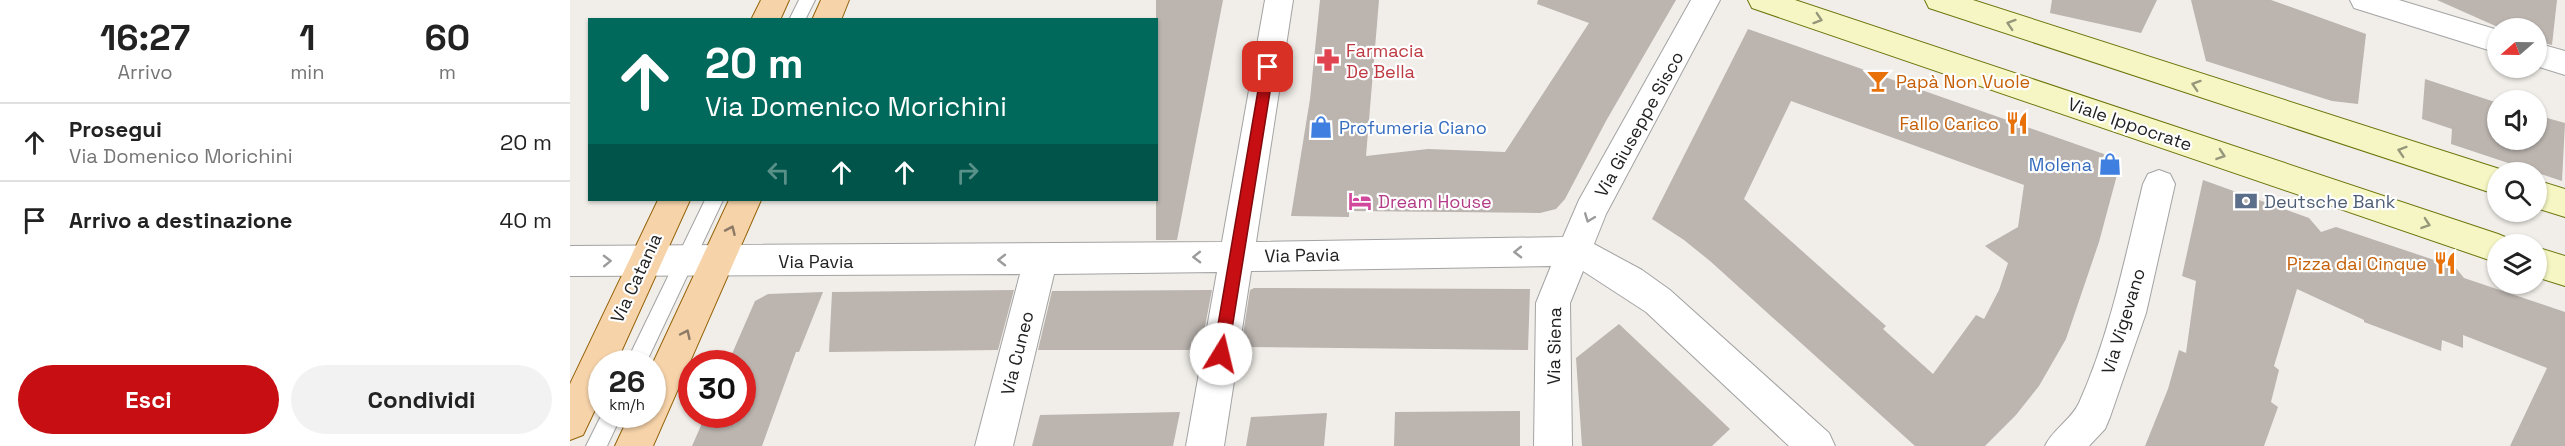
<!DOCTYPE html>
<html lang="it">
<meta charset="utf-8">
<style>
:root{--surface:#fff;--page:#f2f2f2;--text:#222;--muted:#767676;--line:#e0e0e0;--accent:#c60e13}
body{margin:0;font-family:"Space Grotesk",sans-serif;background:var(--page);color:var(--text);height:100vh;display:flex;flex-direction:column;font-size:22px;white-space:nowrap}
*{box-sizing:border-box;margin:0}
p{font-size:20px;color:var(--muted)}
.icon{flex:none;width:33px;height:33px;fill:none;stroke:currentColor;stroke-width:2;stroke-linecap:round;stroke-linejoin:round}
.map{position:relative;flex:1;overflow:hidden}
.side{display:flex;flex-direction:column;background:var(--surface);width:570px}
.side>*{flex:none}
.banner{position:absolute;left:18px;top:18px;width:570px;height:183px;border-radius:0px;box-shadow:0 2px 4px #0004;background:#00695c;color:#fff;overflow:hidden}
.needle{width:39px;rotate:250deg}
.fabs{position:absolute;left:1917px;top:18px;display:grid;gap:12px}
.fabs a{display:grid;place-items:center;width:60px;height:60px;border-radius:50%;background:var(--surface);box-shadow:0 2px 4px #0004;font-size:30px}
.speed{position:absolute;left:18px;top:350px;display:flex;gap:12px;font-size:30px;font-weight:700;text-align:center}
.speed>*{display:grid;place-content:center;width:78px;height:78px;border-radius:50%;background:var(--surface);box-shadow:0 2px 4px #0004;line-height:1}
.speed small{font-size:15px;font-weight:400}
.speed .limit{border:9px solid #d22;background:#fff;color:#111}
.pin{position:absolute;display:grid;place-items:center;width:51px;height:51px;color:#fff;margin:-26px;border-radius:12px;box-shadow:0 3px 9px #0006}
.me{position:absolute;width:66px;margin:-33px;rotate:9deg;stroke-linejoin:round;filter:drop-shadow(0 0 4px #0008)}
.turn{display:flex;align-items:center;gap:21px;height:126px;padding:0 18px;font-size:27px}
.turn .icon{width:78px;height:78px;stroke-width:2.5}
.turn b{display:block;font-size:42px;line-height:51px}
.lanes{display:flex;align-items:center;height:57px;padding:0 18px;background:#0003;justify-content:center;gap:30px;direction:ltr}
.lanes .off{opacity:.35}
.eta{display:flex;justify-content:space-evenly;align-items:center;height:102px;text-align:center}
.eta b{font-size:36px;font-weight:700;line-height:42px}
.action{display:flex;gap:12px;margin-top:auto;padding:12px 18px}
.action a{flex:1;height:69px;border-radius:36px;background:var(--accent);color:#fff;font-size:24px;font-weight:700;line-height:69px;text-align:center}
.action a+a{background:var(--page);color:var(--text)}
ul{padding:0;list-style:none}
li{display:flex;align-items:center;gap:18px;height:78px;padding:0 18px;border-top:2px solid var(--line)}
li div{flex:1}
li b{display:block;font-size:22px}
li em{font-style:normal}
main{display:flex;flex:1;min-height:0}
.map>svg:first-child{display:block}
</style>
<main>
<section class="side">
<div class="eta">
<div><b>16:27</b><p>Arrivo</p></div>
<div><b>1</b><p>min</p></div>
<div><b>60</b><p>m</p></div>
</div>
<ul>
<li><svg class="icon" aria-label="ahead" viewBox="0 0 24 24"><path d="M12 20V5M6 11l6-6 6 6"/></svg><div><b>Prosegui</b><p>Via Domenico Morichini</p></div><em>20 m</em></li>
<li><svg class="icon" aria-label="arrive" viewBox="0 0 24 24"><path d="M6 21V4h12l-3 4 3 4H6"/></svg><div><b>Arrivo a destinazione</b></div><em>40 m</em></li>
</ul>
<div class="action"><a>Esci</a><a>Condividi</a></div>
</section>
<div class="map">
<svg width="1995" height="446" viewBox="0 0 1995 446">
<rect width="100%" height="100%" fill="#f1eee9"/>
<g fill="#bbb4af" fill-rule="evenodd">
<path d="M586,0H653L607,240H586Z"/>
<path d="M750,0H809L796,156L858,149L935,152L1019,23L967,4L968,0H1106L1036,121L995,199L986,209L970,213L779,211V217L721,216L740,99Z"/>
<path d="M1482,0H1587L1571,33L1480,13Z"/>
<path d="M1621,0H1701L1796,34L1788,104L1762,101L1636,61Z"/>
<path d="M1867,0H1987L1982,45L1966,41V28H1930Z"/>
<path d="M1178,29L1551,160L1529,242L1496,339L1469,386L1446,415L1415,446H1345L1140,261L1114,240L1082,219ZM1221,101L1454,185L1448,227L1415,246L1438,263L1429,290L1414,319L1406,315L1363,374L1313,329L1316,326L1174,199Z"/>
<path d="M1855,79L1928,103V140H1966V115L1995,123L1992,181L1881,144L1882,129L1852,119Z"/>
<path d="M1633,180L1739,218L1751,232L1766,227L1885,267L1894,278L1995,312V446H1940L1977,368L1893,335V348L1872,340L1871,351L1794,322V320L1727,289L1704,366L1709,370L1701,402L1708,407L1694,446H1575L1598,389L1609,350L1616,353L1626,281L1612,276Z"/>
<path d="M684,288L960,289L958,350L671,347L680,290Z"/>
<path d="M444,290L428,350L259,352L262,292Z"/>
<path d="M642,290L631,347L628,350H468L482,291Z"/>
<path d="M253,292L229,352H226L192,446H122L136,414H172V363H158L185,301L198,294Z"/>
<path d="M1049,324L1160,429L1142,446H1012L1006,358Z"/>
<path d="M950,411V446H824L825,412Z"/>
<path d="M610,412L603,446H462L470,415Z"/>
<path d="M757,413L754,446H676L681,417Z"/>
</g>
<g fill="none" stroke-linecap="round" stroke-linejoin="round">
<g stroke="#a3a3a3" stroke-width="2">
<g id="lane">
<path d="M229,0H245L235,20H219Z"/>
<path d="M135,200H153L76,363H56Z"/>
<path d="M32,414H52L37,446H16Z"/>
</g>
</g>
<g stroke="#a3a3a3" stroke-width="2">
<g id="street">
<path d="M695,0H723L686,242L993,237L1009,200L1121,0H1150L1036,214L1024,244L1072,270L1100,290L1259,433L1265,446H1219L1076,312L1013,271L1000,303L1002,446H964L966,303L981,266L681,271L654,446H616L647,272L484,274L443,446H405L450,274L0,276V246L652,242Z"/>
<path d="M1780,0H1829L1928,30V53L1784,8Z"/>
<path d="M1966,43L1995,51V75L1966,66Z"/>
<path d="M1589,170L1600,174L1605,184L1576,313L1540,417L1535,429L1519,446H1475C1483,429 1501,420 1509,403C1540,334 1555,258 1573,184L1578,174Z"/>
</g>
</g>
<g stroke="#6d750d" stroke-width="2">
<g id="secondary">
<path d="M1178,0H1225L1928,234L1940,239L1943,244H1928V263L1182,8Z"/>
<path d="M1355,0H1403L1939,172H1928V195L1359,8Z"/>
<path d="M1966,180L1995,189V217L1966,208Z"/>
<path d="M1966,247L1995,256V286L1966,277Z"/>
</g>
</g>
<g stroke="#95630a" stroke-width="2">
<g id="primary">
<path d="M191,0H219L210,20H181Z"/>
<path d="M251,0H279L271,20H242Z"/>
<path d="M88,200H120L46,363H32V395L13,435L0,440V384Z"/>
<path d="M159,200H191L83,446H45L60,414H82V365Z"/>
</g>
</g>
<use href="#lane" fill="#fff" fill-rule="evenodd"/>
<use href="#street" fill="#fff" fill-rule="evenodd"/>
<use href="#secondary" fill="#f5f6c3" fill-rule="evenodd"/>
<use href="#primary" fill="#f6d3a9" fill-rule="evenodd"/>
</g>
<defs><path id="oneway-chevron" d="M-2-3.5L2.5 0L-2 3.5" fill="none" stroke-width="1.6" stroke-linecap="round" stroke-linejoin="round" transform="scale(1.5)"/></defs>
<g stroke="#96977b">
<use href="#oneway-chevron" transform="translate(1248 19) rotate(18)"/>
<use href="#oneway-chevron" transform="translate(1441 24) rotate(-162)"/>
<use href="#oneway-chevron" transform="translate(1626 85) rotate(-162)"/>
<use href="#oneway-chevron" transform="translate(1832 151) rotate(-162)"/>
<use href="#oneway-chevron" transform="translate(1651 155) rotate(19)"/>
<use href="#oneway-chevron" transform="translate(1856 224) rotate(19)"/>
</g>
<g stroke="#9c9c9c">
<use href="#oneway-chevron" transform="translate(1019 218) rotate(111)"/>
<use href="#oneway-chevron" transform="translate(948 252) rotate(179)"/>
<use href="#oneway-chevron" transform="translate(627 257) rotate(179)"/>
<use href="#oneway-chevron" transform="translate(432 260) rotate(180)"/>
<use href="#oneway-chevron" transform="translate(37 261) rotate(-1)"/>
</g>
<g stroke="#8c7a66">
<use href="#oneway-chevron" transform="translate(161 230) rotate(-66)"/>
<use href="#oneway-chevron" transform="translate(116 334) rotate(-65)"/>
</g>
<path fill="#c60e13" stroke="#81090c" stroke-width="1.5" d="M698,62L704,67L658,354L651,361L643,354L692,67Z"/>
<defs>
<g id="pharmacy-bare" transform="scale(1.8)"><path d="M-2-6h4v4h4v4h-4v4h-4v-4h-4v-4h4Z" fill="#e0444e" stroke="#fff" stroke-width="2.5" paint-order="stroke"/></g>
<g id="bar-bare" transform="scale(1.8)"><path d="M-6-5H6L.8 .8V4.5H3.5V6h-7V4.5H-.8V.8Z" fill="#e8710a" stroke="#fff" stroke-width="2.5" paint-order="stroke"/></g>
<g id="restaurant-bare" transform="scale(1.8)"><path d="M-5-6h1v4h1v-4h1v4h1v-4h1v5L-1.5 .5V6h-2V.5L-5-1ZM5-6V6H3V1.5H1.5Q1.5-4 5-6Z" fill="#e8710a" stroke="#fff" stroke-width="2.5" paint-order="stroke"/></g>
<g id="shop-bare" transform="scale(1.8)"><path d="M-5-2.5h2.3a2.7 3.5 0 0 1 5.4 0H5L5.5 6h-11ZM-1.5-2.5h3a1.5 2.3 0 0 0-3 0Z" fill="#3f7fe0" stroke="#fff" stroke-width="2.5" paint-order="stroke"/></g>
<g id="hotel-bare" transform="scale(1.8)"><path d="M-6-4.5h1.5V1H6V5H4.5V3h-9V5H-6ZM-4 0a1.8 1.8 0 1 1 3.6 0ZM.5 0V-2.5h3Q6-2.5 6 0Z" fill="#d1479c" stroke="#fff" stroke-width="2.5" paint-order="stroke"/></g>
<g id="bank-bare" transform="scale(1.8)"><path d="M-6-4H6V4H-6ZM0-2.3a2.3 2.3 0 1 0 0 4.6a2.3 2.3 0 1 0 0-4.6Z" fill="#5c6f8a" stroke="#fff" stroke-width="2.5" paint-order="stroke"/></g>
</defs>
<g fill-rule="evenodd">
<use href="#pharmacy-bare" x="758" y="60"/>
<use href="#bar-bare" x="1308" y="81"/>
<use href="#restaurant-bare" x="1447" y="123"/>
<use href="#shop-bare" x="751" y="127"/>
<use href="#shop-bare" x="1540" y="164"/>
<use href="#hotel-bare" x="790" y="201"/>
<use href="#bank-bare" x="1676" y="201"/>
<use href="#restaurant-bare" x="1875" y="263"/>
</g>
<g text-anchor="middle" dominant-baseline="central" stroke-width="4.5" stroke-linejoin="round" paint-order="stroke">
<g font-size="18" fill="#be3a42" stroke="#fff" text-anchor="start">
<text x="776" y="50">Farmacia<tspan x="776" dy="21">De Bella</tspan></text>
</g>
<g font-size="18" fill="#c56008" stroke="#fff" text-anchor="end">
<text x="1326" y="81" text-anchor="start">Papà Non Vuole</text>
<text x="1429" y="123">Fallo Carico</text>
<text x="1857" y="263">Pizza dai Cinque</text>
</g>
<g font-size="18" fill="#222" stroke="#fff">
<text transform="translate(1069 124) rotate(-61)">Via Giuseppe Sisco</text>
<text transform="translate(1560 124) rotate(19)">Viale Ippocrate</text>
<text transform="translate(732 255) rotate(-1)">Via Pavia</text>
<text x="246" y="261">Via Pavia</text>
<text transform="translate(66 278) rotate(-65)">Via Catania</text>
<text transform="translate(1553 321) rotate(-73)">Via Vigevano</text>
<text transform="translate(984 346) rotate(-89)">Via Siena</text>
<text transform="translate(447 353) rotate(-76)">Via Cuneo</text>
</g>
<g font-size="18" fill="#366cbe" stroke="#fff" text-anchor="start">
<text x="769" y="127">Profumeria Ciano</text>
<text x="1522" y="164" text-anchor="end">Molena</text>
</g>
<g font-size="18" fill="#b23c85" stroke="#fff" text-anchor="start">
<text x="808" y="201">Dream House</text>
</g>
<g font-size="18" fill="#4e5e75" stroke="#fff" text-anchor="start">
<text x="1694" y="201">Deutsche Bank</text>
</g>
</g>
</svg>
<div class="fabs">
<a><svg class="needle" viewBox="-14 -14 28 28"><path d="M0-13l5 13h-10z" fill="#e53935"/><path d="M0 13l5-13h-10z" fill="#767676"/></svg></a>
<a><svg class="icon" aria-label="sound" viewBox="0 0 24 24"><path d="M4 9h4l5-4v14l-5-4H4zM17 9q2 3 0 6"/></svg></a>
<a><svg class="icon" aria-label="search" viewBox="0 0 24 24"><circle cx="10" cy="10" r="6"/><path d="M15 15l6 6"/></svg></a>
<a><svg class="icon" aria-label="layers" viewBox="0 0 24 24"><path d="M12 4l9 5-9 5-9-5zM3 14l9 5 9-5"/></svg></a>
</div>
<div class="speed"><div>26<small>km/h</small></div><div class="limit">30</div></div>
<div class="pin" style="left:698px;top:67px;background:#d93025"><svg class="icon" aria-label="arrive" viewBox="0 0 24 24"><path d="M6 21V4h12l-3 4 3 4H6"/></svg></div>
<svg class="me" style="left:651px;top:354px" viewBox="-20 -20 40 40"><circle r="19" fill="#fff"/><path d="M0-13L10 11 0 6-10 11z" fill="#c60e13"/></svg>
<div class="banner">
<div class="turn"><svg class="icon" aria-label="ahead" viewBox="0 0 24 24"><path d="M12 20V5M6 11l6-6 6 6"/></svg><div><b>20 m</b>Via Domenico Morichini</div></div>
<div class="lanes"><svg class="icon off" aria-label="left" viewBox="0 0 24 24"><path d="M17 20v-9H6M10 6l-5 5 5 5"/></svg><svg class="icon" aria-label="ahead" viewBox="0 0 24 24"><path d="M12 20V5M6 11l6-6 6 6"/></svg><svg class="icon" aria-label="ahead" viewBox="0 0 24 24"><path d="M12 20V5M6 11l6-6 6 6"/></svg><svg class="icon off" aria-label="right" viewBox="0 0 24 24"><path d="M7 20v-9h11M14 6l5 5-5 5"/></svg></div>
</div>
</div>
</main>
